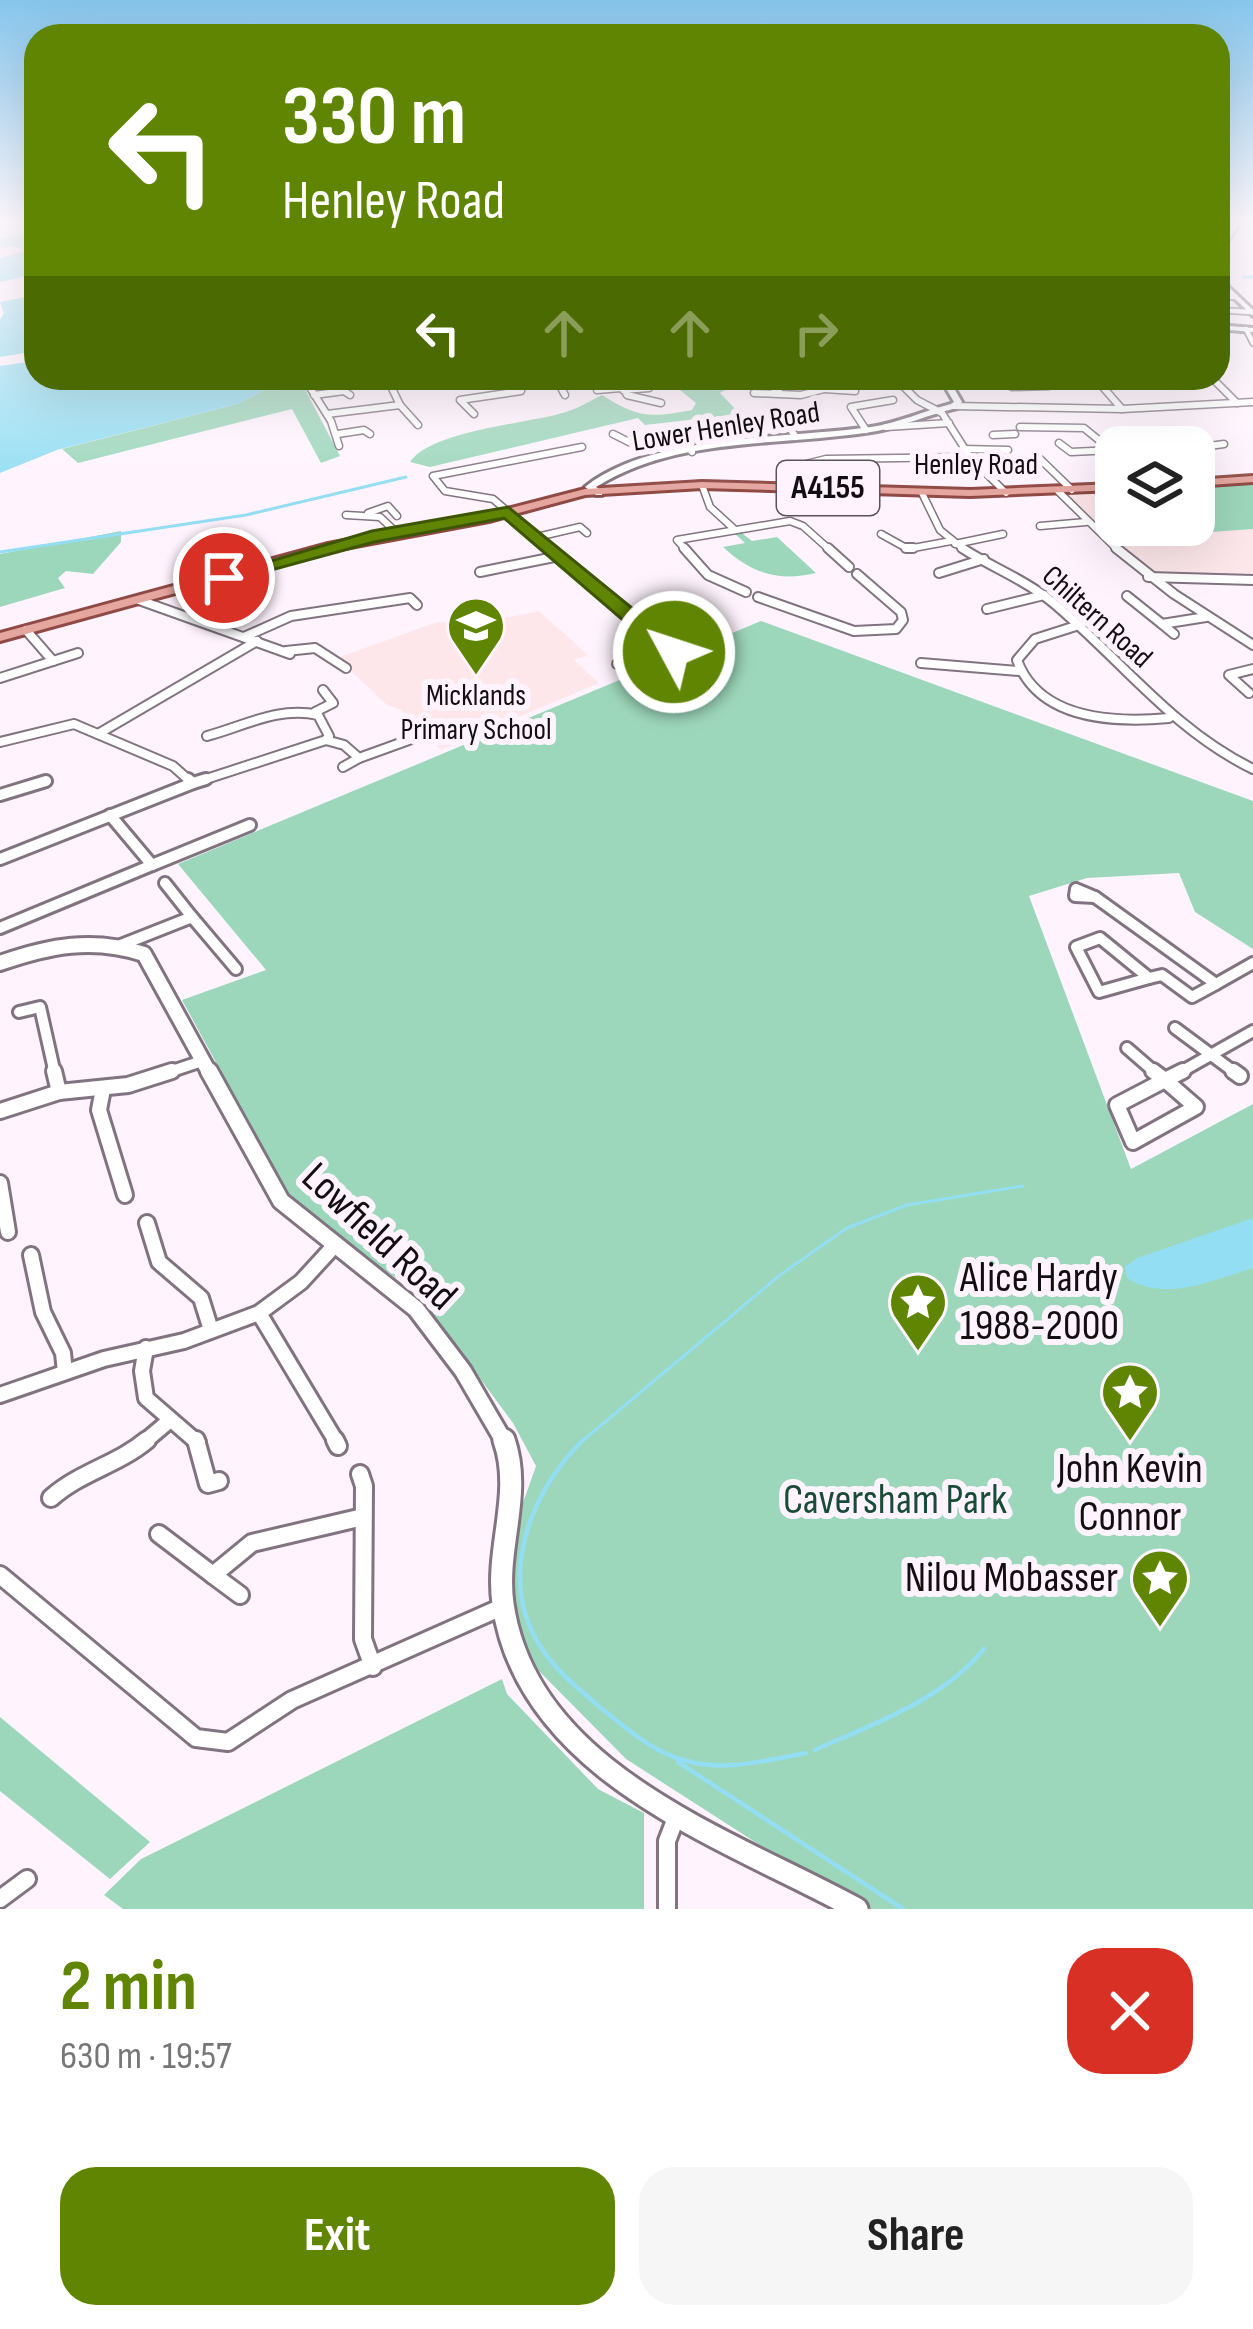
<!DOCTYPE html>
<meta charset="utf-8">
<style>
:root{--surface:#fff;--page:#f6f6f6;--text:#222;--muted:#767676;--accent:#608503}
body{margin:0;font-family:"Sofia Sans Condensed",sans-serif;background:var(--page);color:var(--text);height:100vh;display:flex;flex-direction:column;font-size:45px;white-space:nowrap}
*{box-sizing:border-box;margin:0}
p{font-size:39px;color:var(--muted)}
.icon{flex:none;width:66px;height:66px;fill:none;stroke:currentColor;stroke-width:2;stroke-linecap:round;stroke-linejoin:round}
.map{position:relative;height:1909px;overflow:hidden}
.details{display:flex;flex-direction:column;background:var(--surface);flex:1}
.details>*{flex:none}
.hud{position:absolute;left:24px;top:24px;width:1206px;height:366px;border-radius:36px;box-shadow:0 12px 48px #0002;background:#608503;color:#fff;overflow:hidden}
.controls{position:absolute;left:1095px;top:426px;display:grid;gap:24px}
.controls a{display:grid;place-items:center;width:120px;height:120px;border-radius:24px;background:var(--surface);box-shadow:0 12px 48px #0002;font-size:60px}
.pin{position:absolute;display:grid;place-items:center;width:102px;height:102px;color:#fff;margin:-51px;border:6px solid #fff;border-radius:50%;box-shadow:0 3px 12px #0007}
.me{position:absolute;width:132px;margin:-66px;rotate:310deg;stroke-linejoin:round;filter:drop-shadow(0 0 9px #0008)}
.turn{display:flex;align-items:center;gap:42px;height:252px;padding:0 60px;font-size:54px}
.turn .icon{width:156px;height:156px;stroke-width:2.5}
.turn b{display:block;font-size:84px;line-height:102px}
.lanes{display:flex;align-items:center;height:114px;padding:0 60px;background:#0003;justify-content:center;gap:60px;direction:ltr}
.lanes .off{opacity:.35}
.round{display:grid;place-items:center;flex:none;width:126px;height:126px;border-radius:36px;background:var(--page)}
.head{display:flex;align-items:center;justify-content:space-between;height:204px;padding:0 60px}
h1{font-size:72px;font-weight:700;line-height:90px;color:var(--accent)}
.button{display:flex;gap:24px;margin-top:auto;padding:24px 60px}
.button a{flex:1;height:138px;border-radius:36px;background:var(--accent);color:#fff;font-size:48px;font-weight:700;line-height:138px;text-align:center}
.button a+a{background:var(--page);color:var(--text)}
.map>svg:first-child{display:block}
</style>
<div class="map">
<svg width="1253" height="1909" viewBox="0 0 1253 1909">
<rect width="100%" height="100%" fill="#fff4fe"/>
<g fill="#fde7eb">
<path d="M1253,482V576L1153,574L1126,556L1063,492L1116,490V525H1194V485Z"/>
<path d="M539,611L588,655L574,660L599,683L441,750L401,710L387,705L337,658L437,622L482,623Z"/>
</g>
<g fill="#9dd7bb">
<path d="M265,378H299L340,456L321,463L292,409L78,463L62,449L237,404L261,392Z"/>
<path d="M709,380L715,385L705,388L725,390L720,393L740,414L645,425L638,418L430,467L410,462C432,430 528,424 566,412C579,408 590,401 602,395C638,418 651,418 692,410L696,403L680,390L701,389L696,382Z"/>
<path d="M1253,483V529L1211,532L1194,512V486Z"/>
<path d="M738,530L752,541L777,537L816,573C778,582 751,573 723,547L745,543L732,531Z"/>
<path d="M121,531V542L93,574L66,571L58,578L65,588L0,607V554Z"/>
<path d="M761,621L1253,801V949L1195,912L1179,873L1087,878L1029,896L1131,1169L1253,1104V1909H859L626,1759L535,1667L508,1598L515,1525L536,1466L513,1423L416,1292L344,1242L286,1191L182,1000L266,970L178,864Z"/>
<path d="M502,1679L507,1694L598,1789L644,1813V1909H123L104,1895L141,1859Z"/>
<path d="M0,1717L150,1842L110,1879L0,1791Z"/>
</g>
<g fill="#93def2">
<path d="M36,233V274L0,282V258L25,251L14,246L0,249V238Z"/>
<path d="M36,295V351L0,357V320L4,313L0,302Z"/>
<path d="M36,361V378H265L261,392L237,404L57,450L0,473V366Z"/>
<path d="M1253,1218V1268C1213,1280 1165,1303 1127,1278L1125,1267L1137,1258Z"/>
</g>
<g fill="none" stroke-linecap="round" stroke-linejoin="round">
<g stroke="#93def2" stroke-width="3">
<path d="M1244,277H1253"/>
<path d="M0,552L246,515L406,477"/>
<path d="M580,1443L780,1275L847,1228L907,1205L1023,1186"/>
</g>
<g stroke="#93def2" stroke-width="4.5">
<path d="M583,1440C529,1493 496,1580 542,1649C557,1672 580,1690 601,1708C627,1729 654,1753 687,1761C725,1772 768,1760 806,1753"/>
<path d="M815,1750C875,1723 941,1701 984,1649"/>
<path d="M678,1762L903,1909"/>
</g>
<g stroke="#817480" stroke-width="8">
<g id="minor-far5">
<path d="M1218,296L1236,297"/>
<path d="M1218,310L1250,312"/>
<path d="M1246,329L1253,343"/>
</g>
</g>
<g stroke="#817480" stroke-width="9">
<g id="minor-far4">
<path d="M304,378L331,421L339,446"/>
<path d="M618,378L627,395L661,403"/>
<path d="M895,378L917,400L942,413L970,457L1006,493"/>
<path d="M1095,378L1122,409"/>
<path d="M1212,378L1237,403"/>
<path d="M944,379L965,378"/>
<path d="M1136,379L1141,378"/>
<path d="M388,380L400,405"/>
<path d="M521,385L559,384L565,395"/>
<path d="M1012,387L1049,386L1053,384L1049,378"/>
<path d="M824,389L855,391L851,378"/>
<path d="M597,390L621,388"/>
<path d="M623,390L649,388"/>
<path d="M779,392L768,385L780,380"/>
<path d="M754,393L801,395L824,389L820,378"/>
<path d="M314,395L344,391L350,395"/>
<path d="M954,406L1122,409L1253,402"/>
<path d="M327,414L400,405L418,425"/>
<path d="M474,414L460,400L521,391L519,378"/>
<path d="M886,427L949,423"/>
<path d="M1020,427L1084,428L1111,450"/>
<path d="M866,430L851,407L893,400"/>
<path d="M338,434L364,430L370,434"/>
<path d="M613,434L635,445L679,438L692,452"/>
<path d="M993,435L1015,434"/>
<path d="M796,437L788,426L813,422"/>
<path d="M679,438L745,428"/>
<path d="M1059,443L1071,452L1113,450"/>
<path d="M1194,448L1224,444"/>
<path d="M963,449L1008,450"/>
<path d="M1036,455L1072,490"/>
<path d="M702,485L710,507L733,528"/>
<path d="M786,486L802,465L826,459L970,457"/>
<path d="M1058,491L1119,551"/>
<path d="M922,493L940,530L966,551"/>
<path d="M368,513L388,506L397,516"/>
<path d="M346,515L380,517L397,533"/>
<path d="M1040,526L1086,522"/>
<path d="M881,534L908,549L951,541"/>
<path d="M537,537L580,527L587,533"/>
<path d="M955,544L1003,534"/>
<path d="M554,551L493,499L445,491L433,476L582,447"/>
<path d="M687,551L677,540L790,521L803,526L831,551"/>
</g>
</g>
<g stroke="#817480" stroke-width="12">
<g id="minor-far3">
<path d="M550,548L691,668"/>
<path d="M684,548L708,575L746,592"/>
<path d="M828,548L849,567"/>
<path d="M906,548H913"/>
<path d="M962,548C991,567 1024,579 1051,601C1120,658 1171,729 1253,769"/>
<path d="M1116,548L1174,594L1253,645"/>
<path d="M480,572L559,556"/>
<path d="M939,573L984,559"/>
<path d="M1148,577L1253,580"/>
<path d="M1127,596L1162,624"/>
<path d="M758,597L854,631L896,629L903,620L901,612L857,574"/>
<path d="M139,600L290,654"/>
<path d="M987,609L1044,595"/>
<path d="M1079,625L1035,639L1017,660C1039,720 1114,723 1169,718"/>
<path d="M1174,634L1162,624L1206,617"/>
<path d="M244,637L291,616L410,598L417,605"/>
<path d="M286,651L315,648L346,668"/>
<path d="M53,661L78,653"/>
<path d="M921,663L1019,671"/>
<path d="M617,664L669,648"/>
<path d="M0,678L53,661L26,630"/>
<path d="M1249,693L1229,675L1253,669"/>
<path d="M315,712L333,703L323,690"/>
<path d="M98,734L257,641"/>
<path d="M207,736C244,726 279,706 318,715L329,736L326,740"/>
<path d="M326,740L344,745L359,758L417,737"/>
<path d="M0,742L74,724L173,766L191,782"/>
<path d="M343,767L359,758"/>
<path d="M197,782L326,740"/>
</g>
</g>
<g stroke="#817480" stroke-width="16">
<g id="minor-far2">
<path d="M193,783L206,779"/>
<path d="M0,795L46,781"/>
<path d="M110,815L152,865L250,825"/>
<path d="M0,859L193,783L188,779"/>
<path d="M165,883L192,917"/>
<path d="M1076,889L1095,897L1075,896Z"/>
<path d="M1095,897L1216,984L1253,963"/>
<path d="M0,928L152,865"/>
<path d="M1100,938L1149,978L1099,992L1076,947Z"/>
<path d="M121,945L192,917L236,969"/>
<path d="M1149,978L1162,975L1192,997L1216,984"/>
<path d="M19,1012L40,1007L55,1074"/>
<path d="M1175,1028L1237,1074"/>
<path d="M1127,1048L1157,1074"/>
<path d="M163,1074L202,1061"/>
<path d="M1177,1074L1253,1031"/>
</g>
</g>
<g stroke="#817480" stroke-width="20">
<g id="minor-far1">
<path d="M54,1071L59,1092"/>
<path d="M1153,1071L1165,1080"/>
<path d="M1233,1071L1240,1076"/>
<path d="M1165,1080L1196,1107L1133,1142L1117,1105Z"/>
<path d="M1165,1080L1183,1071"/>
<path d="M103,1089L99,1110L125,1195"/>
<path d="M0,1111L59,1092L128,1085L172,1071"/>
<path d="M0,1183L8,1232"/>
<path d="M147,1223L159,1262L201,1298L211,1330"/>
<path d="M31,1255L43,1312L63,1353L65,1372"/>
<path d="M259,1313L337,1443"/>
<path d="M146,1348L142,1371L146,1398L198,1443"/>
<path d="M0,1395L104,1359L184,1341L259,1313L301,1282L334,1246"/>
<path d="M143,1443L169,1421"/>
</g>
</g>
<g stroke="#817480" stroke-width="22">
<g id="minor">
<path d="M196,1440L208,1484L219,1481"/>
<path d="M335,1440L338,1446"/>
<path d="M360,1474L364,1486L363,1639L373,1667"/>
<path d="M51,1498C80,1472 117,1465 147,1440"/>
<path d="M159,1534L213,1575L252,1543L363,1517"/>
<path d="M0,1575L196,1738L228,1742L292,1700L502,1607"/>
<path d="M213,1575L240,1595"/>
<path d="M0,1899L27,1879"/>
<path d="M667,1909V1841L677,1815"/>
</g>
</g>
<g stroke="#817480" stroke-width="20">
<path id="tertiary-far2" d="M0,963C49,946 93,937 144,954L210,1074"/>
</g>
<g stroke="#817480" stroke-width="22">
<path id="tertiary-far1" d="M209,1071L281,1201L416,1309L463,1371L505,1443"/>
</g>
<g stroke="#817480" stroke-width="27">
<path id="tertiary" d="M504,1440C523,1494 495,1548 503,1604C527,1773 727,1838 857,1909"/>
</g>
<g stroke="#817480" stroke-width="6">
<g id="secondary">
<path d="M1234,223H1240L1218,255V248Z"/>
<path d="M1218,277L1253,310V316L1218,283Z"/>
<path d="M1218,325L1253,328V332L1218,329Z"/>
<path d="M940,378H948L962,402L957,408C930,414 904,426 877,431C784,447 678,435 596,487L602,491V495H596L585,487C653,433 787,439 871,427C898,423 924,411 951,404L954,402Z"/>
</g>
</g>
<g stroke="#904a45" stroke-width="6">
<g id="primary">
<path d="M1253,476V482L1194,486V480Z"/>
<path d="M702,482L970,490L1116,484V490L970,496L702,488L585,495L489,521L329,551L0,641V633L328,544L488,514L585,489Z"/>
</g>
</g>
<use href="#minor-far5" stroke="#fff" stroke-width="4.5"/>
<use href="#minor-far4" stroke="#fff" stroke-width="6"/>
<use href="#minor-far3" stroke="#fff" stroke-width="8"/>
<use href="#minor-far2" stroke="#fff" stroke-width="10"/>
<use href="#minor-far1" stroke="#fff" stroke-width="14"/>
<use href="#minor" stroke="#fff" stroke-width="16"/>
<use href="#tertiary-far2" stroke="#fff" stroke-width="14"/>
<use href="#tertiary-far1" stroke="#fff" stroke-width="16"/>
<use href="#tertiary" stroke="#fff" stroke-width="21"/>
<use href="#secondary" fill="#fff" fill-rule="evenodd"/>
<use href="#primary" fill="#e5a6a0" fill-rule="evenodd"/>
</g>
<linearGradient id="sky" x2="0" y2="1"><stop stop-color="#86c5ec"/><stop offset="0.45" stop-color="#fffaff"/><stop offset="1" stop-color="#fffaff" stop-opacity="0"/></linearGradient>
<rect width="1253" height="491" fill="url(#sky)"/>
<path fill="#608503" stroke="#3e5602" stroke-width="3" d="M508,507L681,648V657H666L504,518L374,542L224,583L214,578L372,531Z"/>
<defs>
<g id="school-pin" transform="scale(3)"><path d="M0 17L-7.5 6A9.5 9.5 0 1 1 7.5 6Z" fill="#608503" stroke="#fff4fe"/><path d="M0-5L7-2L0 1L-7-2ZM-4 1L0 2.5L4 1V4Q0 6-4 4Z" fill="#fff"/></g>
<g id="sight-pin" transform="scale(3)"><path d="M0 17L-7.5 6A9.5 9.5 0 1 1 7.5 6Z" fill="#608503" stroke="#fff4fe"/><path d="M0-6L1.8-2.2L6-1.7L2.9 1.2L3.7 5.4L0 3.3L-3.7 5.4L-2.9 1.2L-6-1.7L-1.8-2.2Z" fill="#fff"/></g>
</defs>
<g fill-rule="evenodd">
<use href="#school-pin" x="476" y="626"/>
<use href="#sight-pin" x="918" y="1302"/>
<use href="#sight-pin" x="1130" y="1392"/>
<use href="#sight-pin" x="1160" y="1578"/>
</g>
<g text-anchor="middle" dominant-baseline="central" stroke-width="12" stroke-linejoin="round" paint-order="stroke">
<g font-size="30" fill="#130e12" stroke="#fff4fe">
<text transform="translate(726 427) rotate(-9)">Lower Henley Road</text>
<text x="976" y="465">Henley Road</text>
<text transform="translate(1097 617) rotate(42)">Chiltern Road</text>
</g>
<g font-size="30" fill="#130e12" stroke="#fff4fe">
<text x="476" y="696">Micklands<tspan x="476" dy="34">Primary School</tspan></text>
</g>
<rect fill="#fff4fe" stroke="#5a5359" stroke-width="3" x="777" y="461" width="102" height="54" rx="9"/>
<g font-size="33" font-weight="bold" fill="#130e12">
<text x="828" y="488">A4155</text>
</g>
<g font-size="42" fill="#130e12" stroke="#fff4fe">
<text transform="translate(379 1237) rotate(43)">Lowfield Road</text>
</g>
<g font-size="42" fill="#130e12" stroke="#fff4fe" text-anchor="start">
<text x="960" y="1278">Alice Hardy<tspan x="960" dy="48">1988-2000</tspan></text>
<text x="1130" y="1469" text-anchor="middle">John Kevin<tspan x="1130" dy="48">Connor</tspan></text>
<text x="1118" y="1578" text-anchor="end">Nilou Mobasser</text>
</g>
<g font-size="42" fill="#194c38" stroke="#fff4fe">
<text x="895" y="1500">Caversham Park</text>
</g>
</g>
</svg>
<div class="controls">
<a><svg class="icon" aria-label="layers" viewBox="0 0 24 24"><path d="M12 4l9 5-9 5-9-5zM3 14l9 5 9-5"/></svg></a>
</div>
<div class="pin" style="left:224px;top:578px;background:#d93025"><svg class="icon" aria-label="arrive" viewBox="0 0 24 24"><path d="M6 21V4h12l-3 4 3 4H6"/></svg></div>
<svg class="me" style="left:674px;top:652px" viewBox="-20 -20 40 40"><circle r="17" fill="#608503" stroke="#fff" stroke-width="3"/><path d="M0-11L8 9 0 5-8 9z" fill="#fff"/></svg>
<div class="hud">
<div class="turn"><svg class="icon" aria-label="left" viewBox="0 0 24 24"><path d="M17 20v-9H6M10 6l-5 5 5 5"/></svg><div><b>330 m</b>Henley Road</div></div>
<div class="lanes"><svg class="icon" aria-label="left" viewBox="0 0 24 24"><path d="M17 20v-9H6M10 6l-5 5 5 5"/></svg><svg class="icon off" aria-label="ahead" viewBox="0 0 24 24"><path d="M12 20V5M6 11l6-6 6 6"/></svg><svg class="icon off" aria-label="ahead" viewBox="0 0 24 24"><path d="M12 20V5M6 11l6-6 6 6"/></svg><svg class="icon off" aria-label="right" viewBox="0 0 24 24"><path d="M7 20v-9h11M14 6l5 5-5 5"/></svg></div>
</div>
</div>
<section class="details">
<div class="head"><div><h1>2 min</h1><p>630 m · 19:57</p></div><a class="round" style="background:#d93025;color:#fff"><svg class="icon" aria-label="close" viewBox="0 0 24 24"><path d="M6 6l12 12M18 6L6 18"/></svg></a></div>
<div class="button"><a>Exit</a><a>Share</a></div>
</section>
